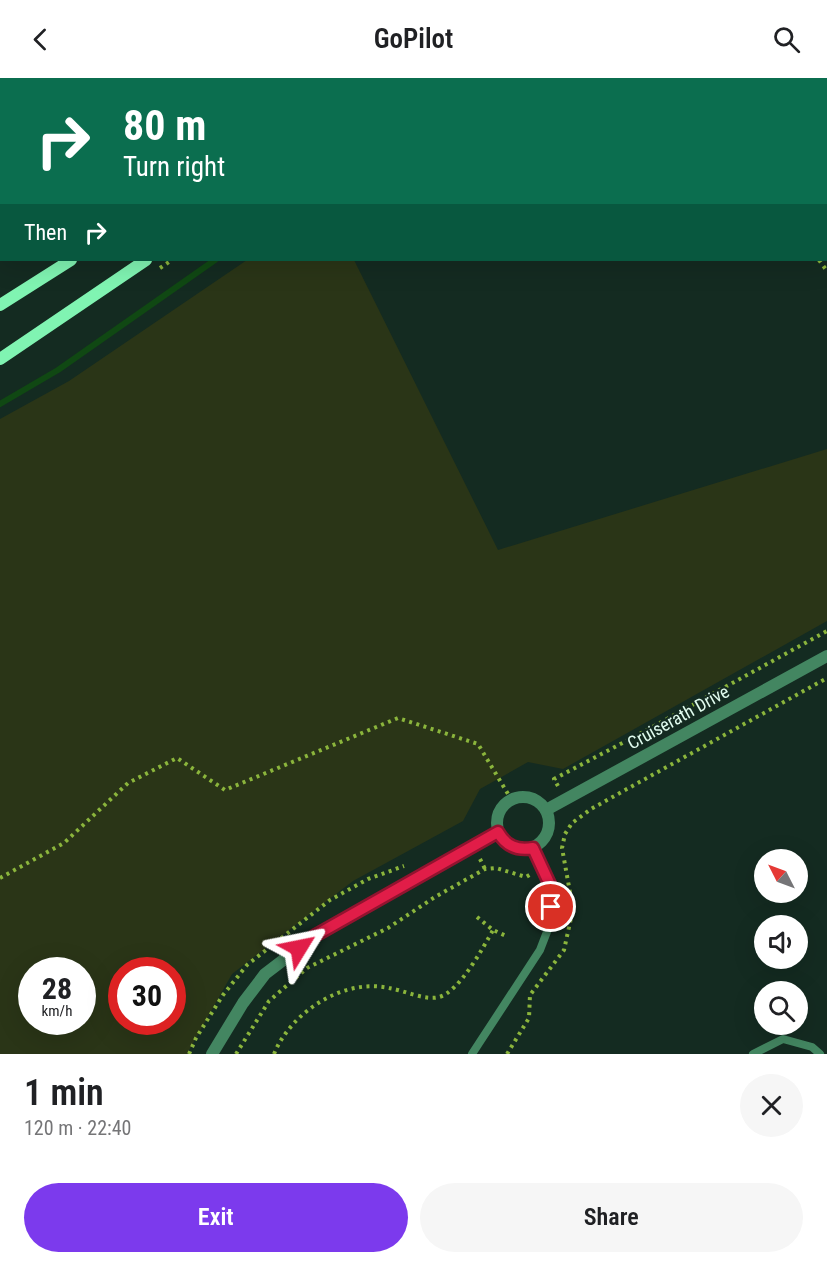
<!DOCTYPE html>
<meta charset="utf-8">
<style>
:root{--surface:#fff;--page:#f6f6f6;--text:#202124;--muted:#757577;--accent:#7c3aed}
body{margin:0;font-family:"Roboto Condensed",sans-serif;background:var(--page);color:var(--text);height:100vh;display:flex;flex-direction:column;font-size:22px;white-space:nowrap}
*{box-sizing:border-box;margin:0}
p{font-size:20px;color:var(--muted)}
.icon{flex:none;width:33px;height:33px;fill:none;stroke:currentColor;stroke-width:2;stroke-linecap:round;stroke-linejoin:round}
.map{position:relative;height:976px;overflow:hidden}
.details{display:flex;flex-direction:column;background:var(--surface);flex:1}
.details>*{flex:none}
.top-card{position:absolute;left:0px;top:0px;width:828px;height:183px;box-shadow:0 6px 24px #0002;background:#0b6e4f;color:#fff;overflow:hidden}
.needle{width:39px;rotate:312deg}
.controls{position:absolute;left:754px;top:771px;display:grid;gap:12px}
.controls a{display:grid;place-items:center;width:54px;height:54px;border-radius:50%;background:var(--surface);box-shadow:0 6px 24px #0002;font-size:30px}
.speed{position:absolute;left:18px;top:879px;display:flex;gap:12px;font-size:30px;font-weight:700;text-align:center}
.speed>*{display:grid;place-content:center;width:78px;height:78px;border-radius:50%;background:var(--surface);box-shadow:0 6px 24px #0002;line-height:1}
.speed small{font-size:15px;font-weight:400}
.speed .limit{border:9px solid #d22;background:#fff;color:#111}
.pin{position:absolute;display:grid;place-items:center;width:51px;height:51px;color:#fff;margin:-26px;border:3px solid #fff;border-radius:50%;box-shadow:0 2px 6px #0007}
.me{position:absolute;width:66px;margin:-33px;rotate:55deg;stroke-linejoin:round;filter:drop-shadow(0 0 4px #0008)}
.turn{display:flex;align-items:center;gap:21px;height:126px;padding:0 24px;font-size:27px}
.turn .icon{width:78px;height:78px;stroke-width:2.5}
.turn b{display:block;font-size:42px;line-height:51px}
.then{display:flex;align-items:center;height:57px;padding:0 24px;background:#0003;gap:12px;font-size:22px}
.round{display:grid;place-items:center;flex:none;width:63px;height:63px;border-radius:32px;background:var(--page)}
.summary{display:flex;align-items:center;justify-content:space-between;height:102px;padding:0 24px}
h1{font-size:36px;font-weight:600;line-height:45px}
.cta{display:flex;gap:12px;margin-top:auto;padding:12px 24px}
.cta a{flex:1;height:69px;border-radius:36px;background:var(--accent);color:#fff;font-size:24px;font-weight:600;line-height:69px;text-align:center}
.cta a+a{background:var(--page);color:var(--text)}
header{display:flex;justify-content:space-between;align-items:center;height:78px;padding:0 24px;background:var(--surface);font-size:27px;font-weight:600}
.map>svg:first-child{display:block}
</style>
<header><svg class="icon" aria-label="back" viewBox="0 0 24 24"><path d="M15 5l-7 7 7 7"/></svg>GoPilot<svg class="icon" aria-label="search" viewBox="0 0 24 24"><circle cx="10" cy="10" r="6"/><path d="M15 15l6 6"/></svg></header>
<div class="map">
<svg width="827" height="976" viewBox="0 0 827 976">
<rect width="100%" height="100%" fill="#142b21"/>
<path fill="#2a3517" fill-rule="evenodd" d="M247,182H354L498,472L827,371V543L563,691L528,684L480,711L463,743L353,803L232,896L187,976H0V341L69,303ZM32,892H82V944H32ZM122,892H172V944H122Z"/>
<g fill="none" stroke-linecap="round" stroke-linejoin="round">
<g stroke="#104813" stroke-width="6">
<path d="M467,2L469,0"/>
<path d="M0,326L58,292L215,182"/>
</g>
</g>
<g fill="#224b3b" stroke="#36755c" stroke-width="1.5">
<path d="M88,0H116L86,2Z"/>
<path d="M216,0H239L240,2H214Z"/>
</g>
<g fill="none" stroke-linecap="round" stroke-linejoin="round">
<g stroke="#8bb53c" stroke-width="4" stroke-dasharray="3 4.5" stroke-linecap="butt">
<path d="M748,0L749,2"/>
<path d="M796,0V2"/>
<path d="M302,2L304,0"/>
<path d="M423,2L425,0"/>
<path d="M826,64L827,65"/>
<path d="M819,182L827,193"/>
<path d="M160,190L172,182"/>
<path d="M558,708L554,701L647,652L827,553"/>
<path d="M480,781L485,791"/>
<path d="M0,800L64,765L128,705L177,680L225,712L398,640L478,666L511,721"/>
<path d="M477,839L493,852L506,858"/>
<path d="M189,976L196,960L223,917L247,887L330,822L368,801L404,788"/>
<path d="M236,976L269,923L307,890L388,850L435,819L485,791L496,790L526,799L531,796"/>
<path d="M274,976C291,934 343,900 389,910C403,912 425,923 439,919C459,914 483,870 493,852"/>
<path d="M507,976L529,940L530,917L564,872L573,831L562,770L565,756L572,745L591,731L827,600"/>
</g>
<g stroke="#438661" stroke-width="8">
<path d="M472,976L540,872L550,846L552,811L533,770"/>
<path d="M753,976L783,961L812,969L820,976"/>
</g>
<g stroke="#438661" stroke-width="12">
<path d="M163,0L164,2"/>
<path d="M774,0L775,2"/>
<path d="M826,114L827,115"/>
<path d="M0,115L2,117"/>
<circle cx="523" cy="745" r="26"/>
<path d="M546,732L827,578"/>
<path d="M212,976L243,925L265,896L316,857L498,754"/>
</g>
<g stroke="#80f4b2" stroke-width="12">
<path d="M332,2L334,0"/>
<path d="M399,2L401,0"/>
<path d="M0,227L71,182"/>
<path d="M0,281L146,182"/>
</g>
</g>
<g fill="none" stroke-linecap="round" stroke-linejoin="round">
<g stroke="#92132f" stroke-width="15">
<path id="route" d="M299,870L316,857L498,754C506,768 517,773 533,770L552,811L551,829"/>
</g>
<use href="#route" stroke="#e11d48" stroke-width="10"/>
</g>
<g text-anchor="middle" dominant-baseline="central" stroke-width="4.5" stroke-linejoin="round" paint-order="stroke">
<g font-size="18" fill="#e1fcef" stroke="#142b21">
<text transform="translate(678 639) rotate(-29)">Cruiserath Drive</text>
</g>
</g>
</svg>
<div class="controls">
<a><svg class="needle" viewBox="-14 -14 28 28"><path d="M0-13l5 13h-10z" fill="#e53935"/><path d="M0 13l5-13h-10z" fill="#757577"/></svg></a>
<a><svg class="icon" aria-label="sound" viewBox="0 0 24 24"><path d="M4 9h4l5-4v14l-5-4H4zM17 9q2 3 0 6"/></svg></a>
<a><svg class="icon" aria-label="search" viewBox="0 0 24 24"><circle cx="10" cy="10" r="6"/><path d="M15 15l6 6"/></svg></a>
</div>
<div class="speed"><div>28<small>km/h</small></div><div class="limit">30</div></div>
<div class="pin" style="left:551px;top:829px;background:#d93025"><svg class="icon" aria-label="arrive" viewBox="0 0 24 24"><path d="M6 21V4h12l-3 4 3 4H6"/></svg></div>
<svg class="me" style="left:299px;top:870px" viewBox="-20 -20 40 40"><path d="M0-17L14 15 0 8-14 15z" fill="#e11d48" stroke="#fff" stroke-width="4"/></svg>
<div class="top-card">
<div class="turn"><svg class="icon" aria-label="right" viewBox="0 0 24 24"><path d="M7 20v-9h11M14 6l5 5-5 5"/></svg><div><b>80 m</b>Turn right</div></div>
<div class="then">Then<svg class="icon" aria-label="right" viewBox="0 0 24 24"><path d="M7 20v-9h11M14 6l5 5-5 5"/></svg></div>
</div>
</div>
<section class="details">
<div class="summary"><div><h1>1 min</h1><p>120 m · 22:40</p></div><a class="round"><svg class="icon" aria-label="close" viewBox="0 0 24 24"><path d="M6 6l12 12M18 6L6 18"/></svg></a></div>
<div class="cta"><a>Exit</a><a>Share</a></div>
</section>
